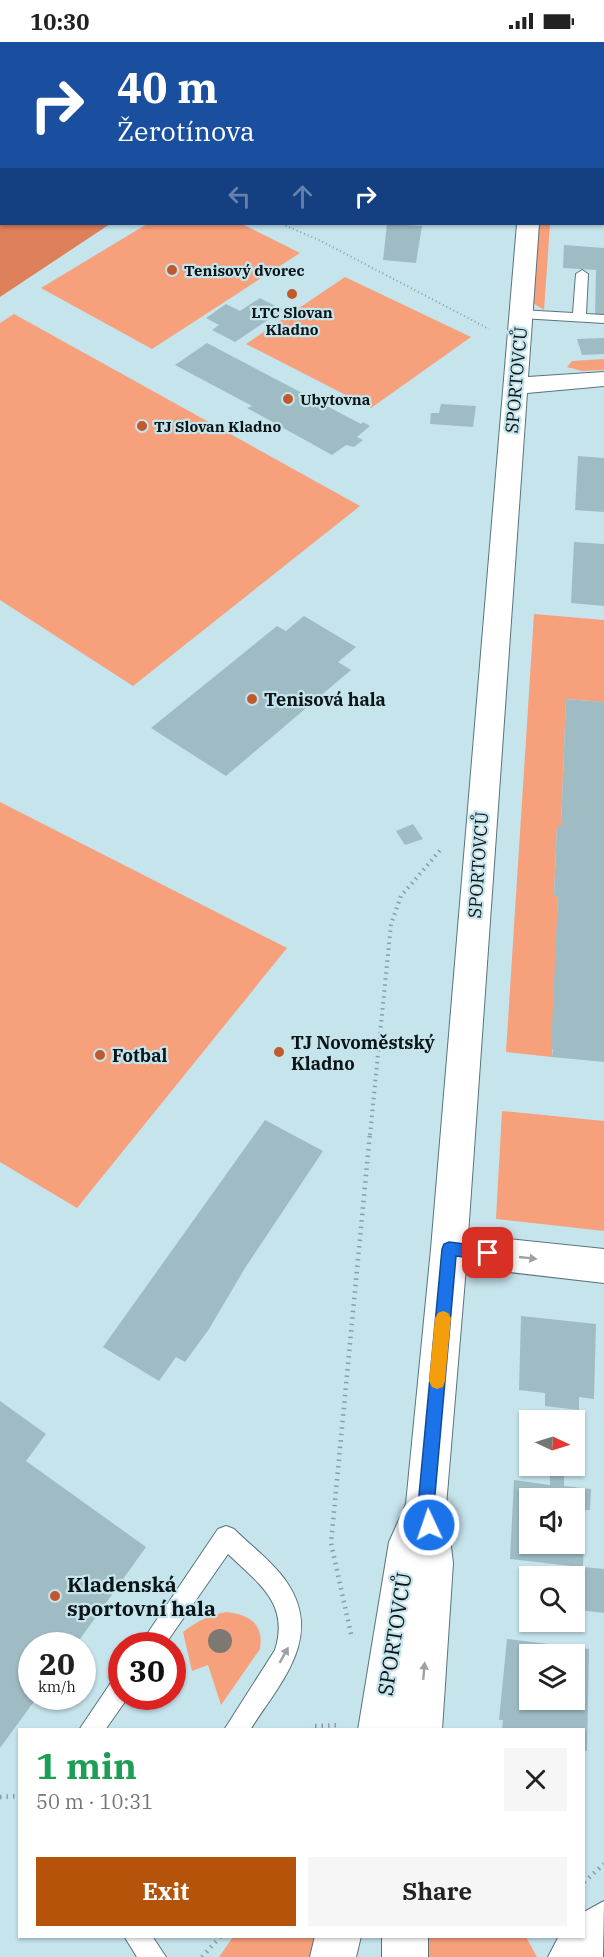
<!DOCTYPE html>
<meta charset="utf-8">
<style>
:root{--surface:#fff;--page:#f6f6f6;--text:#222;--muted:#767676;--accent:#b45309}
body{margin:0;font-family:"IBM Plex Serif",serif;background:var(--page);color:var(--text);height:100vh;display:flex;flex-direction:column;font-size:22px;white-space:nowrap}
*{box-sizing:border-box;margin:0}
p{font-size:20px;color:var(--muted)}
.icon{flex:none;width:33px;height:33px;fill:none;stroke:currentColor;stroke-width:2;stroke-linecap:round;stroke-linejoin:round}
.map{position:relative;flex:1;overflow:hidden}
.sheet{position:absolute;left:18px;top:1686px;width:567px;height:210px;display:flex;flex-direction:column;background:var(--surface);border-radius:0px;box-shadow:0 2px 4px #0004}
.sheet>*{flex:none}
.hud{position:absolute;left:0px;top:0px;width:604px;height:183px;box-shadow:0 2px 4px #0004;background:#1a4fa0;color:#fff;overflow:hidden}
.needle{width:39px;rotate:94deg}
.buttons{position:absolute;left:519px;top:1368px;display:grid;gap:12px}
.buttons a{display:grid;place-items:center;width:66px;height:66px;border-radius:0px;background:var(--surface);box-shadow:0 2px 4px #0004;font-size:30px}
.speed{position:absolute;left:18px;top:1590px;display:flex;gap:12px;font-size:30px;font-weight:700;text-align:center}
.speed>*{display:grid;place-content:center;width:78px;height:78px;border-radius:50%;background:var(--surface);box-shadow:0 2px 4px #0004;line-height:1}
.speed small{font-size:15px;font-weight:400}
.speed .limit{border:9px solid #d22;background:#fff;color:#111}
.pin{position:absolute;display:grid;place-items:center;width:51px;height:51px;color:#fff;margin:-26px;border-radius:12px;box-shadow:0 3px 9px #0006}
.me{position:absolute;width:66px;margin:-33px;rotate:357deg;stroke-linejoin:round;filter:drop-shadow(0 0 4px #0008)}
.turn{display:flex;align-items:center;gap:21px;height:126px;padding:0 18px;font-size:27px}
.turn .icon{width:78px;height:78px;stroke-width:2.5}
.turn b{display:block;font-size:42px;line-height:51px}
.lanes{display:flex;align-items:center;height:57px;padding:0 18px;background:#0003;justify-content:center;gap:30px;direction:ltr}
.lanes .off{opacity:.35}
.round{display:grid;place-items:center;flex:none;width:63px;height:63px;border-radius:0px;background:var(--page)}
.summary{display:flex;align-items:center;justify-content:space-between;height:102px;padding:0 18px}
h1{font-size:36px;font-weight:700;line-height:45px;color:#1e9e55}
.primary-button{display:flex;gap:12px;margin-top:auto;padding:12px 18px}
.primary-button a{flex:1;height:69px;border-radius:0px;background:var(--accent);color:#fff;font-size:24px;font-weight:700;line-height:69px;text-align:center}
.primary-button a+a{background:var(--page);color:var(--text)}
.status{display:flex;justify-content:space-between;align-items:center;height:42px;padding:0 30px;background:var(--surface);direction:ltr}
.status svg{height:16px;fill:currentColor}
.map>svg:first-child{display:block}
</style>
<div class="status"><b>10:30</b><svg viewBox="0 0 49 12"><path d="M0 12V9h3v3zM5 12V6h3v6zM10 12V3h3v9zM15 12V0h3v12zM26 1h20v11H26zM47 4h2v5h-2z"/></svg></div>
<div class="map">
<svg width="604" height="1915" viewBox="0 0 604 1915">
<rect width="100%" height="100%" fill="#c6e4ec"/>
<g fill="#f7a07c">
<path d="M147,182H242L300,211L152,307L41,246Z"/>
<path d="M538,182H550L544,268L533,261Z"/>
<path d="M345,235L471,295L371,366L246,302Z"/>
<path d="M14,272L360,464L133,644L0,558V281Z"/>
<path d="M604,317V328L582,329L567,325L572,319Z"/>
<path d="M534,572L604,578V660L566,657L561,784H557L554,853L558,854L552,1015L506,1010Z"/>
<path d="M0,760L287,906L77,1166L0,1120Z"/>
<path d="M502,1069L604,1079V1189L496,1177Z"/>
<path d="M227,1570C250,1573 264,1582 260,1607L221,1663L208,1623L192,1629L183,1590C196,1580 211,1572 227,1570Z"/>
<path d="M424,1894L526,1895L537,1915H422Z"/>
<path d="M233,1895H322L309,1915H219Z"/>
</g>
<path fill="#de8059" d="M0,0H365L2,2V182H110L0,255Z"/>
<g fill="#9fbcc4" fill-rule="evenodd">
<path d="M387,182L422,184L416,221L383,218Z"/>
<path d="M564,203L604,206V273H595L596,228L563,226Z"/>
<path d="M260,256L283,268L235,300L212,288L219,283L206,276L226,262L240,269Z"/>
<path d="M604,296V312L582,313L577,297Z"/>
<path d="M207,301L361,382L363,380L370,384L357,395L363,398L354,405L346,403L332,413L247,366L252,364L175,323Z"/>
<path d="M441,362L476,364L473,385L430,382L431,371H439Z"/>
<path d="M578,414L604,416V470L575,468Z"/>
<path d="M574,500L604,502V564L571,561Z"/>
<path d="M304,574L356,605L338,620L351,628L226,734L151,686L277,584L286,589Z"/>
<path d="M566,657L604,660V1020L552,1015L553,1007H551L558,854H554L557,783L561,784Z"/>
<path d="M413,782L423,797L405,803L396,789Z"/>
<path d="M265,1078L323,1109L245,1226L209,1287L185,1320L176,1315L159,1339L103,1305Z"/>
<path d="M521,1274L596,1282L594,1357L579,1355V1368L545,1364V1351L519,1348Z"/>
<path d="M0,1359L46,1392L26,1419L146,1505L75,1604H32V1654H38L0,1706Z"/>
<path d="M550,1429L564,1431V1444L591,1447L590,1468H585L583,1525L604,1527V1571L579,1568L580,1525L510,1517L514,1438L550,1443ZM530,1456H574V1502H530Z"/>
<path d="M507,1597L589,1607L587,1709H584V1688H502L503,1678H499ZM530,1612H574V1658H530Z"/>
</g>
<g fill="none" stroke-linecap="round" stroke-linejoin="round">
<g stroke="#59747b" stroke-width="2">
<g id="service">
<rect x="603" y="149" width="1" height="8"/>
<path d="M582,228L588,232L586,272L604,273V281L521,276L515,272L521,268L573,271L576,232Z"/>
<path d="M226,1484L234,1487C251,1504 272,1519 286,1539C325,1595 280,1641 250,1688H224L275,1608C290,1561 258,1541 228,1512L164,1604H139L218,1487Z"/>
<path d="M122,1633V1654H129L105,1688H79L114,1636Z"/>
<path d="M124,1894H152L166,1915H137Z"/>
</g>
</g>
<g stroke="#59747b" stroke-width="2">
<g id="minor">
<rect x="532" y="0" width="20" height="2"/>
<path d="M517,182H539L528,335L604,330V344L527,351L468,1193L604,1207V1241L466,1225L446,1464L453,1521L442,1688H358L389,1500L406,1462L431,1207Z"/>
<path d="M604,1859L603,1915H548L559,1894H584V1870Z"/>
<path d="M315,1894H361L356,1915H310Z"/>
<rect x="382" y="1894" width="46" height="21"/>
</g>
</g>
<path stroke="#879ea4" stroke-width="2" stroke-dasharray="1 3" stroke-linecap="butt" d="M282,182L321,199L489,287"/>
<path stroke="#879ea4" stroke-width="4" stroke-dasharray="1.5 4.5" stroke-linecap="butt" d="M370,1093L391,882L401,854L442,806"/>
<g stroke="#879ea4" stroke-width="4.5" stroke-dasharray="1.5 5" stroke-linecap="butt">
<path d="M351,1592L331,1501L370,1091"/>
<path d="M311,1688L313,1684L340,1683"/>
<path d="M0,1755L20,1754"/>
<path d="M584,1840L604,1822"/>
<path d="M202,1915L221,1894"/>
</g>
<use href="#service" fill="#fff" fill-rule="evenodd"/>
<use href="#minor" fill="#fff" fill-rule="evenodd"/>
</g>
<circle fill="#7e7872" cx="220" cy="1599" r="12"/>
<defs><path id="oneway-solid" d="M-6-.8H1V-3.2L6.5 0L1 3.2V.8H-6Z" transform="scale(1.5)"/></defs>
<g fill="#9da1a3">
<use href="#oneway-solid" transform="translate(528 1216) rotate(6)"/>
<use href="#oneway-solid" transform="translate(284 1613) rotate(-61)"/>
<use href="#oneway-solid" transform="translate(424 1629) rotate(-85)"/>
</g>
<path fill="#1a73e8" stroke="#114b97" stroke-width="1.5" d="M449,1200L488,1205L494,1207L496,1211L494,1216L488,1218L456,1214L434,1464L437,1483L434,1489L429,1491L423,1489L418,1464L442,1207L444,1202Z"/>
<path fill="#f59e0b" d="M443,1269L448,1271L451,1276L445,1339L443,1345L437,1347L432,1345L429,1339L435,1276L438,1271Z"/>
<g fill="#c05a2c" stroke="#c6e4ec" stroke-width="2">
<circle cx="172" cy="228" r="6"/>
<circle cx="292" cy="252" r="6"/>
<circle cx="288" cy="357" r="6"/>
<circle cx="142" cy="384" r="6"/>
<circle cx="252" cy="657" r="6"/>
<circle cx="279" cy="1010" r="6"/>
<circle cx="100" cy="1013" r="6"/>
<circle cx="55" cy="1554" r="6"/>
</g>
<g text-anchor="middle" dominant-baseline="central" stroke-width="4.5" stroke-linejoin="round" paint-order="stroke">
<g font-size="15" font-weight="bold" fill="#0b1518" stroke="#c6e4ec" text-anchor="start">
<text x="184" y="228">Tenisový dvorec</text>
<text x="292" y="270" text-anchor="middle">LTC Slovan<tspan x="292" dy="17">Kladno</tspan></text>
<text x="300" y="357">Ubytovna</text>
<text x="154" y="384">TJ Slovan Kladno</text>
</g>
<g font-size="18" fill="#0b1518" stroke="#c6e4ec">
<text transform="translate(516 338) rotate(-85)">SPORTOVCŮ</text>
<text transform="translate(478 823) rotate(-86)">SPORTOVCŮ</text>
</g>
<g font-size="18" font-weight="bold" fill="#0b1518" stroke="#c6e4ec" text-anchor="start">
<text x="264" y="657">Tenisová hala</text>
<text x="291" y="1000">TJ Novoměstský<tspan x="291" dy="21">Kladno</tspan></text>
<text x="112" y="1013">Fotbal</text>
</g>
<g font-size="21" font-weight="bold" fill="#0b1518" stroke="#c6e4ec" text-anchor="start">
<text x="67" y="1542">Kladenská<tspan x="67" dy="24">sportovní hala</tspan></text>
</g>
<g font-size="21" fill="#0b1518" stroke="#c6e4ec">
<text transform="translate(394 1592) rotate(-81)">SPORTOVCŮ</text>
</g>
</g>
</svg>
<div class="buttons">
<a><svg class="needle" viewBox="-14 -14 28 28"><path d="M0-13l5 13h-10z" fill="#e53935"/><path d="M0 13l5-13h-10z" fill="#767676"/></svg></a>
<a><svg class="icon" aria-label="sound" viewBox="0 0 24 24"><path d="M4 9h4l5-4v14l-5-4H4zM17 9q2 3 0 6"/></svg></a>
<a><svg class="icon" aria-label="search" viewBox="0 0 24 24"><circle cx="10" cy="10" r="6"/><path d="M15 15l6 6"/></svg></a>
<a><svg class="icon" aria-label="layers" viewBox="0 0 24 24"><path d="M12 4l9 5-9 5-9-5zM3 14l9 5 9-5"/></svg></a>
</div>
<div class="speed"><div>20<small>km/h</small></div><div class="limit">30</div></div>
<div class="pin" style="left:488px;top:1211px;background:#d93025"><svg class="icon" aria-label="arrive" viewBox="0 0 24 24"><path d="M6 21V4h12l-3 4 3 4H6"/></svg></div>
<svg class="me" style="left:429px;top:1483px" viewBox="-20 -20 40 40"><circle r="17" fill="#1a73e8" stroke="#fff" stroke-width="3"/><path d="M0-11L8 9 0 5-8 9z" fill="#fff"/></svg>
<div class="hud">
<div class="turn"><svg class="icon" aria-label="right" viewBox="0 0 24 24"><path d="M7 20v-9h11M14 6l5 5-5 5"/></svg><div><b>40 m</b>Žerotínova</div></div>
<div class="lanes"><svg class="icon off" aria-label="left" viewBox="0 0 24 24"><path d="M17 20v-9H6M10 6l-5 5 5 5"/></svg><svg class="icon off" aria-label="ahead" viewBox="0 0 24 24"><path d="M12 20V5M6 11l6-6 6 6"/></svg><svg class="icon" aria-label="right" viewBox="0 0 24 24"><path d="M7 20v-9h11M14 6l5 5-5 5"/></svg></div>
</div>
<section class="sheet">
<div class="summary"><div><h1>1 min</h1><p>50 m · 10:31</p></div><a class="round"><svg class="icon" aria-label="close" viewBox="0 0 24 24"><path d="M6 6l12 12M18 6L6 18"/></svg></a></div>
<div class="primary-button"><a>Exit</a><a>Share</a></div>
</section>
</div>
